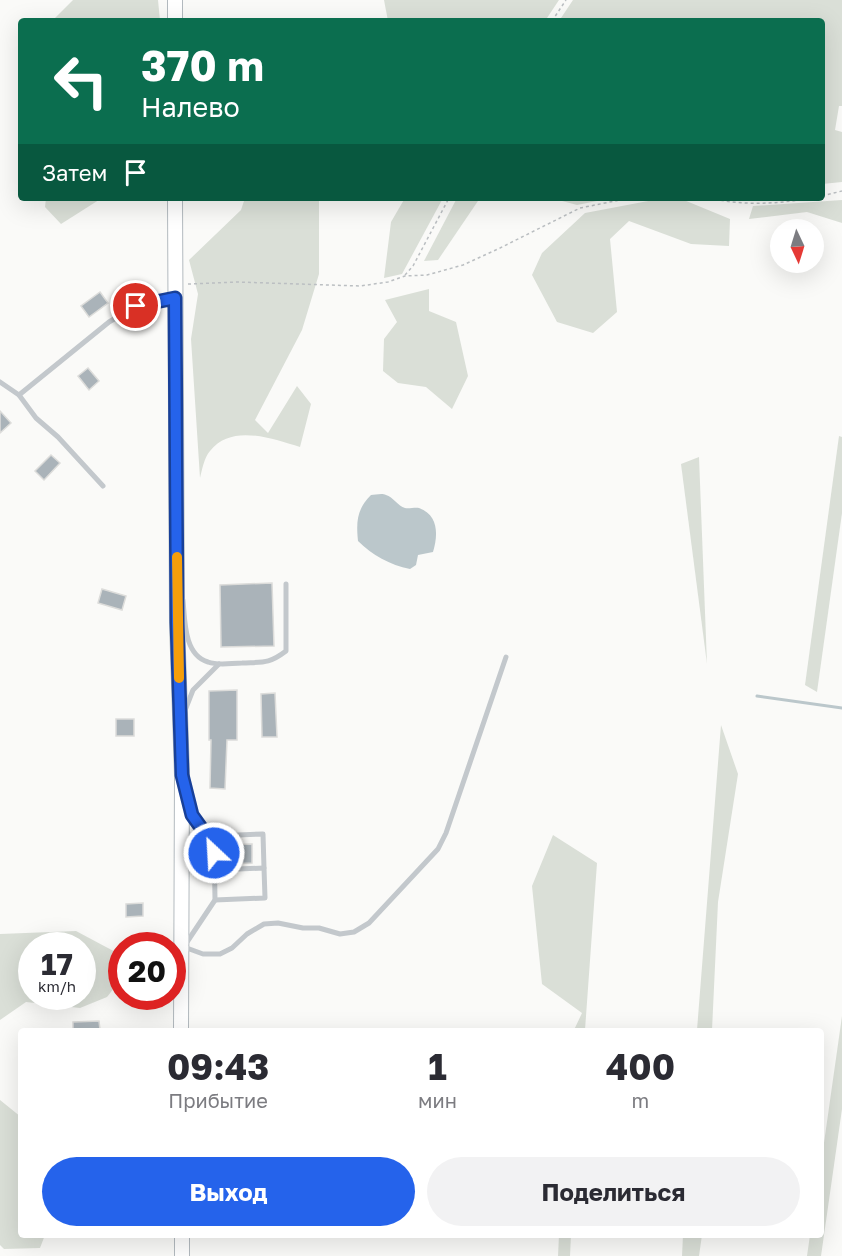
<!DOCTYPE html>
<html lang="ru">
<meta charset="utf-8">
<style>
:root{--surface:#fff;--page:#f2f2f3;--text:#2b2b33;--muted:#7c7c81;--accent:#2563eb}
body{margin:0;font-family:"Golos Text",sans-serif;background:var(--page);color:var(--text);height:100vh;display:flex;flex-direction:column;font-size:22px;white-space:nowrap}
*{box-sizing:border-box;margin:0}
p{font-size:20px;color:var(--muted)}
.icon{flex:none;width:33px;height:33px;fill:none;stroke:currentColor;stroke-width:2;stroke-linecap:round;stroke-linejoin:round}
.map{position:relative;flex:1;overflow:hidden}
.details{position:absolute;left:18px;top:1028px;width:806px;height:210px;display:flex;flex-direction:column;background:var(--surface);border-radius:6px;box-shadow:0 6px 24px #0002}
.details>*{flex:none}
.top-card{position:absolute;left:18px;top:18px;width:807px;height:183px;border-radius:6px;box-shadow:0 6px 24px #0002;background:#0b6e4f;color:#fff;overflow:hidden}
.needle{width:39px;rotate:176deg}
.tools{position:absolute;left:770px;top:219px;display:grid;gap:12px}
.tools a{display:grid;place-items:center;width:54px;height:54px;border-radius:50%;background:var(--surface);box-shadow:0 6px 24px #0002;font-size:30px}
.speed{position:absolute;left:18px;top:932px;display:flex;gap:12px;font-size:30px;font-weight:700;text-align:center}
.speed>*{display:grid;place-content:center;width:78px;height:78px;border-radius:50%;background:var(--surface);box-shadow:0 6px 24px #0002;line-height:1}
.speed small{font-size:15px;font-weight:400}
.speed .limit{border:9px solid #d22;background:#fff;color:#111}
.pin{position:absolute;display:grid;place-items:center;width:51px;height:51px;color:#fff;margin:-26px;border:3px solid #fff;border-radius:50%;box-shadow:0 2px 6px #0007}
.me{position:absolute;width:66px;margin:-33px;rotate:335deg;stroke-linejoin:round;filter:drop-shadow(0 0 4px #0008)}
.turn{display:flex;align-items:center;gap:21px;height:126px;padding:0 24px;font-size:27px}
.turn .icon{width:78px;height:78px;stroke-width:2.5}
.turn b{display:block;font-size:42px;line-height:51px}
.then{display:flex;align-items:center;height:57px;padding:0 24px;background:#0003;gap:12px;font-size:22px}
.eta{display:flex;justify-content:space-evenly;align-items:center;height:102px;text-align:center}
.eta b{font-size:36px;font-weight:700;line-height:42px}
.cta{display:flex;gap:12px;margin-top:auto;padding:12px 24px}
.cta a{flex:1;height:69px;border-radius:36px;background:var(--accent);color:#fff;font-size:24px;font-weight:700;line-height:69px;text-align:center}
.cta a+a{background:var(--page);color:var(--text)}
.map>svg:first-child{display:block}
</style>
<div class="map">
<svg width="842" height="1256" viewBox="0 0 842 1256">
<rect width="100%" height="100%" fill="#fafaf8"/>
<g fill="#dadfd7" fill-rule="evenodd">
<path d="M73,0H158L160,21H57L54,19Z"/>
<path d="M384,0H559L545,21H388Z"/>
<path d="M573,0H842V106H839L835,130L842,132V182L822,184V21H559Z"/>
<path d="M46,198H102L61,224L45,207Z"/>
<path d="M245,198H319V274L302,330L255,420L268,433L297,386L311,404L300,447C272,439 232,423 210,451C204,458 202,470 200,478L191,339L198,294L189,260L241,210Z"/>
<path d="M405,198H443L402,274L384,278L391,222Z"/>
<path d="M457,198H480L438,260L424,261Z"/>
<path d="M551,198H612L577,205Z"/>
<path d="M664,198H679L730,219L729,246L691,244L629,221L610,239L617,312L593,333L557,322L532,275L542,253L585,213Z"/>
<path d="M842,200V223L807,212L749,219L753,206Z"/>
<path d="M429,289V311L456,322L468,376L452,409L426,387L398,383L383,371L384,339L397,322L385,300Z"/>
<path d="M839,436L842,437V513L817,692L805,685Z"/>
<path d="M699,457L707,664L681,464Z"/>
<path d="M721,725L738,774L718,902L712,1030H697Z"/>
<path d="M553,835L597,863L585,1030H574L582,1013L542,984L532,886Z"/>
<path d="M76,931L121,955L118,983L107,997L80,1008L26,1002L0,1020V934ZM32,945H82V996H32Z"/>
<path d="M842,1016V1109L821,1256H807L810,1235L820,1234L821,1164Z"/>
<path d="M0,1100L21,1117V1234L45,1235L40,1248L4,1249L0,1245Z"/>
<path d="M559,1235H571L570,1256H558Z"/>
<path d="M683,1235H702L699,1256H682Z"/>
</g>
<path fill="#bbc7cb" d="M371,495C375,495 382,493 386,495C393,497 398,506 405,508C409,509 415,507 419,508C439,515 438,536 433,552L418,555L416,565L410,569C390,565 372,555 358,541C356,521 357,509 371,495Z"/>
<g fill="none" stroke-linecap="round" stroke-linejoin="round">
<path stroke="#bbc7cb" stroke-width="3" d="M757,696L842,708"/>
</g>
<g fill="#aab3b9" stroke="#dcdcda" stroke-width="1.5">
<path d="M100,292L108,303L89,317L81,306Z"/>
<path d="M88,368L99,381L89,390L78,376Z"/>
<path d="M0,411L11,423L0,433Z"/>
<path d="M51,455L60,463L44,480L35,471Z"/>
<path d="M272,583L274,646L221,647L220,585Z"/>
<path d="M102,589L126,596L122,610L98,603Z"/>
<path d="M237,690V740H227L225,789L210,788L211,740H209V691Z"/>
<path d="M275,693L277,737H262L261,694Z"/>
<rect x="116" y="719" width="18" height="17"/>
<path d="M252,844V863L226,864V845Z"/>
<path d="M143,903V916L126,917V904Z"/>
<path d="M99,1021L100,1030H73V1022Z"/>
</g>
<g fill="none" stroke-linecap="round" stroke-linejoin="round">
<g stroke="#b3babf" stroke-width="16">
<g id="secondary">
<path d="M175,0V21"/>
<path d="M175,198L177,622L182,775L181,1030"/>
<path d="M182,1234V1256"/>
</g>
</g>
<g stroke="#bbbfc2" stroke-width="1.5" stroke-dasharray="3 3" stroke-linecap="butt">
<path d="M552,21L566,0"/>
<path d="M822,196L842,191"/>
<path d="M709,198C744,206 777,204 812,198"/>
<path d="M405,275L413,266L449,198"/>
<path d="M188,284L237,282L360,286L388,282L405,276L427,275L463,265L500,248L580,208L630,198"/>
</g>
<g stroke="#c3c8cc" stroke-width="5">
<path d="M0,382L19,395L36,418L58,437L103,486"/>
<path d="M19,395L109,322L136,306L175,298"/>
<path d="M183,600C185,621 184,655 208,662C219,666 231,663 242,663C263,662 269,664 286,651V584"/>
<path d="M184,713L193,690L219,664"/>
<path d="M214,836L263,834L264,868"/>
<path d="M214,870L264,868L265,898L215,900"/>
<path d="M185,945L215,900L214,836C199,827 192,818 187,801"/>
<path d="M184,947L203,954H220L232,948L247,934L264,924L278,923L303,928H319L340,934L354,932L369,923L438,849L446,833L506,657"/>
</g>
<use href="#secondary" stroke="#fff" stroke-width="14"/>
</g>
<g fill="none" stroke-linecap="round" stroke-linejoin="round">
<g stroke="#184099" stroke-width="15">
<path id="route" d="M136,306L175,298L177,622L182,775L192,815L202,829L214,836V853"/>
</g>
<use href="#route" stroke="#2563eb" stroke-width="10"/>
<path stroke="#f59e0b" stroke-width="10" d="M177,557L179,678"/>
</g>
</svg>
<div class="tools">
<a><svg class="needle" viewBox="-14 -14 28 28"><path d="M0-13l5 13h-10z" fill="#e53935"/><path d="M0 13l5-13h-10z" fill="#7c7c81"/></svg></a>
</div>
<div class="speed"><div>17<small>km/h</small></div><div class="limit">20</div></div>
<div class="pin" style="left:136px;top:306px;background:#d93025"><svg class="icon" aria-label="arrive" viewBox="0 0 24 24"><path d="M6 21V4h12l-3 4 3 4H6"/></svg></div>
<svg class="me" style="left:214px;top:853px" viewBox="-20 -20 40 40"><circle r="17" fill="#2563eb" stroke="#fff" stroke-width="3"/><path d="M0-11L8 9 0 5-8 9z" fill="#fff"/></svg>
<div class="top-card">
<div class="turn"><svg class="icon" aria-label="left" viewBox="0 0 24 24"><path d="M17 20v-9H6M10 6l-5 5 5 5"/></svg><div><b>370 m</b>Налево</div></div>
<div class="then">Затем<svg class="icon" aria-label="arrive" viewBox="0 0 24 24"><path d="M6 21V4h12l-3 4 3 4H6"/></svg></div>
</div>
<section class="details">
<div class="eta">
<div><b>09:43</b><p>Прибытие</p></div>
<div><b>1</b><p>мин</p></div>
<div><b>400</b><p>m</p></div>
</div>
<div class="cta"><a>Выход</a><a>Поделиться</a></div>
</section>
</div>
